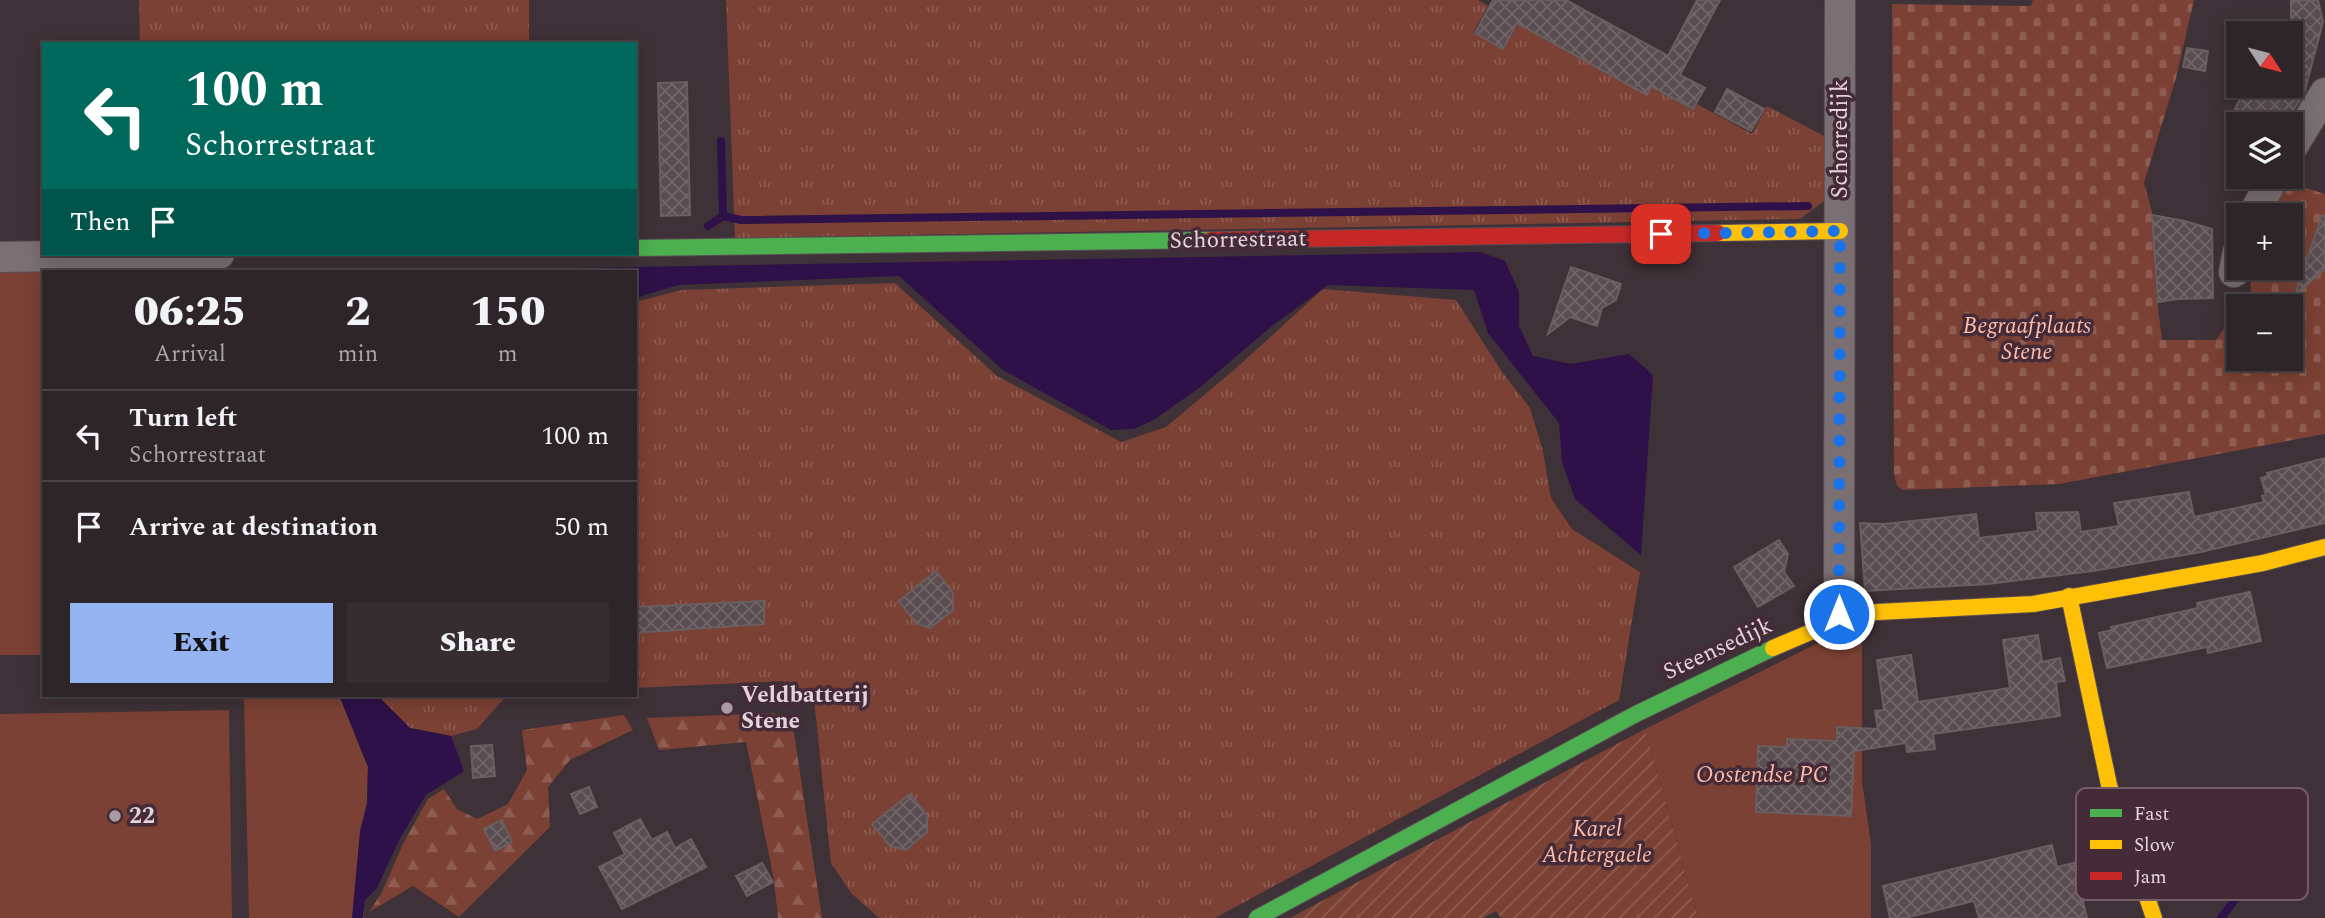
<!DOCTYPE html>
<meta charset="utf-8">
<style>
:root{--surface:#2e2529;--page:#362d31;--text:#f1f3f6;--muted:#a7a5a8;--line:#494246;--accent:#95b2f1}
body{margin:0;font-family:Spectral,serif;background:var(--page);color:var(--text);height:100vh;display:flex;flex-direction:column;font-size:26px;white-space:nowrap}
*{box-sizing:border-box;margin:0}
p{font-size:23px;color:var(--muted)}
.icon{flex:none;width:38px;height:38px;fill:none;stroke:currentColor;stroke-width:2;stroke-linecap:round;stroke-linejoin:round}
.map{position:relative;flex:1;overflow:hidden}
.details{position:absolute;left:42px;top:270px;width:595px;height:427px;display:flex;flex-direction:column;background:var(--surface);border-radius:0px;box-shadow:0 4px 18px #0003,0 0 0 2px var(--line)}
.details>*{flex:none}
.hud{position:absolute;left:42px;top:42px;width:595px;height:214px;border-radius:0px;box-shadow:0 4px 18px #0003,0 0 0 2px var(--line);background:#00695c;color:#fff;overflow:hidden}
.needle{width:46px;rotate:126deg}
.controls{position:absolute;left:2226px;top:21px;display:grid;gap:14px}
.controls a{display:grid;place-items:center;width:77px;height:77px;border-radius:0px;background:var(--surface);box-shadow:0 4px 18px #0003,0 0 0 2px var(--line);font-size:35px}
.pin{position:absolute;display:grid;place-items:center;width:60px;height:60px;color:#fff;margin:-30px;border-radius:14px;box-shadow:0 4px 10px #0006}
.me{position:absolute;width:77px;margin:-38px;rotate:0deg;stroke-linejoin:round;filter:drop-shadow(0 0 5px #0008)}
.turn{display:flex;align-items:center;gap:24px;height:147px;padding:0 28px;font-size:32px}
.turn .icon{width:91px;height:91px;stroke-width:2.5}
.turn b{display:block;font-size:49px;line-height:60px}
.then{display:flex;align-items:center;height:66px;padding:0 28px;background:#0003;gap:14px;font-size:26px}
.eta{display:flex;justify-content:space-evenly;align-items:center;height:119px;text-align:center}
.eta b{font-size:42px;font-weight:800;line-height:49px}
.primary-button{display:flex;gap:14px;margin-top:auto;padding:14px 28px}
.primary-button a{flex:1;height:80px;border-radius:0px;background:var(--accent);color:#111;font-size:28px;font-weight:800;line-height:80px;text-align:center}
.primary-button a+a{background:var(--page);color:var(--text)}
ul{padding:0;list-style:none}
li{display:flex;align-items:center;gap:21px;height:91px;padding:0 28px;border-top:2px solid var(--line)}
li div{flex:1}
li b{display:block;font-size:26px}
li em{font-style:normal}
.map>svg:first-child{display:block}
</style>
<div class="map">
<svg width="2325" height="918" viewBox="0 0 2325 918">
<defs>
<pattern id="grass-tufts" width="24" height="20" patternUnits="userSpaceOnUse" patternTransform="scale(1.75)"><rect width="24" height="20" fill="#7b4134"/><path d="M3 7l-1-3M5 7V3M7 7l1-3M15 17l-1-3M17 17v-4M19 17l1-3" fill="none" stroke="#8e5c51"/></pattern>
<pattern id="forest-firs" width="22" height="20" patternUnits="userSpaceOnUse" patternTransform="scale(1.75)"><rect width="22" height="20" fill="#7b4134"/><path d="M5 1l3.5 6h-7zM16 11l3.5 6h-7z" fill="#8e5c51"/></pattern>
<pattern id="cemetery-stones" width="16" height="16" patternUnits="userSpaceOnUse" patternTransform="scale(1.75)"><rect width="16" height="16" fill="#7b4134"/><path d="M2 7V4a2 2 0 0 1 4 0v3zM10 15v-3a2 2 0 0 1 4 0v3z" fill="#8e5c51"/></pattern>
<pattern id="garden-furrows" width="10" height="10" patternUnits="userSpaceOnUse" patternTransform="scale(1.75)"><rect width="10" height="10" fill="#7b4134"/><path d="M-1 1l2-2M0 10L10 0M9 11l2-2" fill="none" stroke="#8e5c51"/></pattern>
<pattern id="building-cross-hatch" width="8" height="8" patternUnits="userSpaceOnUse" patternTransform="scale(1.75)"><rect width="8" height="8" fill="#5a4d51"/><path d="M0 0l8 8M0 8l8-8" fill="none" stroke="#726669"/></pattern>
</defs>
<rect width="100%" height="100%" fill="#3e3137"/>
<g fill="url(#grass-tufts)">
<path d="M139,0H529V44H140Z"/>
<path d="M726,0H1478L1488,6L1473,33L1503,50L1518,24L1647,95L1651,87L1693,110L1697,104L1752,134L1767,106L1828,138V198L1800,219L735,238Z"/>
<path d="M895,283L997,376L1121,442L1166,427L1234,370L1323,289L1456,300L1502,372L1530,408L1543,451L1551,498L1572,529L1640,572L1619,700L1215,918H879L851,893L831,863L814,699L783,681L635,688V302L682,290Z"/>
<path d="M380,695H507L477,729L451,736L410,728L382,700Z"/>
</g>
<g fill="url(#forest-firs)">
<path d="M774,713L794,733L822,918H778L774,880L746,742L659,750L647,718Z"/>
<path d="M624,715L633,730L570,760L548,787L550,827L459,917L413,886L369,912L382,892L404,842L428,799L444,789L457,809L477,819L508,804L527,770L522,730Z"/>
</g>
<path fill="url(#cemetery-stones)" d="M2033,0H2194L2176,78L2144,183L2152,212L2156,292L2162,340H2216L2238,309V359H2291V306H2240L2251,291L2250,268H2291V215H2266L2284,181L2325,194V434L2059,484L1903,490L1897,486L1894,474L1892,4L2031,6Z"/>
<g fill="#7b4134">
<path d="M171,263L178,271H44V655H0V265Z"/>
<path d="M1862,640V781L1871,844V918H1698L1645,729L1816,644Z"/>
<path d="M240,695H339L368,767L364,918H249L244,701Z"/>
<path d="M229,710L232,918H0V714Z"/>
</g>
<path fill="url(#garden-furrows)" d="M1645,729L1698,918H1501L1496,911L1483,918H1290Z"/>
<g fill="#2e1148">
<path d="M1480,252L1505,261L1519,292V326L1533,356L1571,364L1629,354L1653,375L1641,555L1575,499L1562,462L1559,423L1488,333L1474,290L1328,285L1272,326L1199,388L1155,419L1134,429L1111,430L1003,370L899,276L678,285L635,298V271H416Z"/>
<path d="M339,695H380L382,700L410,728L451,736L464,771L426,795L399,840L377,888L365,900L363,918H352L360,831L367,803L368,767Z"/>
</g>
<g fill="none" stroke-linecap="round" stroke-linejoin="round">
<g stroke="#2e1148" stroke-width="8">
<path d="M723,216L741,220L1808,206"/>
<path d="M708,226L723,216L721,141"/>
<path d="M2221,918L2289,830"/>
</g>
</g>
<g fill="url(#building-cross-hatch)" stroke="#6a5e61" stroke-width="2">
<path d="M1493,0H1566L1668,56L1697,0H1720L1680,75L1705,88L1693,109L1651,86L1647,95L1517,23L1503,49L1475,33Z"/>
<path d="M2291,0H2318L2323,22L2304,94L2284,124H2227L2247,86H2291Z"/>
<path d="M2187,48L2208,51L2205,71L2183,67Z"/>
<path d="M687,82L690,215L661,216L658,83Z"/>
<path d="M1727,89L1764,109L1751,131L1715,112Z"/>
<path d="M2152,215L2185,221L2212,229L2213,298L2178,299L2158,302Z"/>
<path d="M2322,215L2325,216V269L2295,295Z"/>
<path d="M1571,267L1621,284L1616,300L1602,308L1597,326L1570,317L1548,334Z"/>
<path d="M2325,458V523L2201,552L2093,571L1988,584L1865,591L1860,523L1884,524L1976,514L1979,538L2038,531L2036,513L2078,512L2081,532L2119,526L2114,503L2189,492L2194,517L2264,502L2262,496L2266,495L2261,478L2268,476L2267,473Z"/>
<path d="M1779,540L1788,554L1784,572L1794,586L1758,607L1734,567Z"/>
<path d="M936,571L953,593V610L930,628L916,623L899,601Z"/>
<path d="M2250,592L2261,641L2208,653L2207,647L2107,668L2099,633L2112,630L2111,627L2198,608L2197,603Z"/>
<path d="M764,601V624L635,633V607Z"/>
<path d="M2038,635L2042,662L2060,658L2065,681L2056,682L2060,716L1933,734L1935,749L1907,752L1906,743L1854,751L1851,816L1756,812L1758,746L1787,747V739L1837,741V727L1878,729L1875,711L1884,710L1877,660L1911,655L1918,702L2010,688L2003,640Z"/>
<path d="M492,745L495,776L473,778L471,746Z"/>
<path d="M589,787L597,807L580,814L571,794Z"/>
<path d="M910,794L927,815V832L906,850L890,846L872,824Z"/>
<path d="M640,819L652,840L667,832L675,848L691,839L706,867L622,909L599,867L625,854L614,833Z"/>
<path d="M502,820L512,842L495,851L484,829Z"/>
<path d="M2052,845L2057,867L2081,861L2089,895L2082,897L2087,918H1979L1974,901L1905,918H1890L1883,886Z"/>
<path d="M762,863L773,882L747,896L736,876Z"/>
</g>
<g fill="none" stroke-linecap="round" stroke-linejoin="round">
<g stroke="#5a4e54" stroke-width="32">
<g id="street">
<path d="M2291,149L2325,93"/>
<path d="M2253,215L2274,177"/>
<path d="M0,257L219,254"/>
<path d="M2234,272L2238,252"/>
<path d="M1839,614L1840,0"/>
</g>
</g>
<g stroke="#5a4e54" stroke-width="18">
<g id="fast">
<path d="M635,248L1210,240"/>
<path d="M1257,918L1636,714L1773,648"/>
</g>
</g>
<g stroke="#5a4e54" stroke-width="18">
<g id="slow">
<path d="M1718,233L1840,231"/>
<path d="M2069,596L2109,785L2154,918"/>
<path d="M1773,648L1813,631L1839,614L2033,604L2263,563L2325,547"/>
</g>
</g>
<g stroke="#5a4e54" stroke-width="18">
<path id="jam" d="M1210,240L1718,233"/>
</g>
<use href="#street" stroke="#7a6f73" stroke-width="30"/>
<use href="#fast" stroke="#4caf50" stroke-width="16"/>
<use href="#slow" stroke="#ffc107" stroke-width="16"/>
<use href="#jam" stroke="#c62828" stroke-width="16"/>
</g>
<g fill="none" stroke-linecap="round" stroke-linejoin="round">
<path stroke="#1a73e8" stroke-width="12" stroke-dasharray="0 21.6" d="M1661,234L1840,231L1839,614"/>
</g>
<g fill="#aa9aa2" stroke="#442b37" stroke-width="2.5">
<circle cx="727" cy="708" r="7"/>
<circle cx="115" cy="816" r="7"/>
</g>
<g text-anchor="middle" dominant-baseline="central" stroke-width="7" stroke-linejoin="round" paint-order="stroke">
<g font-size="23" fill="#e4d3db" stroke="#442b37">
<text transform="translate(1840 139) rotate(-90)">Schorredijk</text>
<text transform="translate(1238 240) rotate(-1)">Schorrestraat</text>
<text transform="translate(1718 649) rotate(-25)">Steensedijk</text>
</g>
<g font-size="23" font-style="italic" fill="#febcab" stroke="#442b37">
<text x="2027" y="326">Begraafplaats<tspan x="2027" dy="26">Stene</tspan></text>
<text x="1762" y="775">Oostendse PC</text>
<text x="1597" y="829">Karel<tspan x="1597" dy="26">Achtergaele</tspan></text>
</g>
<g font-size="23" font-weight="bold" fill="#e4d3db" stroke="#442b37" text-anchor="start">
<text x="741" y="695">Veldbatterij<tspan x="741" dy="26">Stene</tspan></text>
<text x="129" y="816">22</text>
</g>
</g>
<rect x="2076" y="788" width="232" height="112" rx="10" fill="#442b37" stroke="#745d68" stroke-width="2"/>
<rect x="2090" y="809" width="32" height="8" fill="#4caf50"/>
<rect x="2090" y="840" width="32" height="9" fill="#ffc107"/>
<rect x="2090" y="872" width="32" height="8" fill="#c62828"/>
<g font-size="19" fill="#e4d3db">
<text x="2134" y="820">Fast</text>
<text x="2134" y="851">Slow</text>
<text x="2134" y="883">Jam</text>
</g>
</svg>
<div class="controls">
<a><svg class="needle" viewBox="-14 -14 28 28"><path d="M0-13l5 13h-10z" fill="#e53935"/><path d="M0 13l5-13h-10z" fill="#a7a5a8"/></svg></a>
<a><svg class="icon" aria-label="layers" viewBox="0 0 24 24"><path d="M12 4l9 5-9 5-9-5zM3 14l9 5 9-5"/></svg></a>
<a>+</a>
<a>−</a>
</div>
<div class="pin" style="left:1661px;top:234px;background:#d93025"><svg class="icon" aria-label="arrive" viewBox="0 0 24 24"><path d="M6 21V4h12l-3 4 3 4H6"/></svg></div>
<svg class="me" style="left:1839px;top:614px" viewBox="-20 -20 40 40"><circle r="17" fill="#1a73e8" stroke="#fff" stroke-width="3"/><path d="M0-11L8 9 0 5-8 9z" fill="#fff"/></svg>
<div class="hud">
<div class="turn"><svg class="icon" aria-label="left" viewBox="0 0 24 24"><path d="M17 20v-9H6M10 6l-5 5 5 5"/></svg><div><b>100 m</b>Schorrestraat</div></div>
<div class="then">Then<svg class="icon" aria-label="arrive" viewBox="0 0 24 24"><path d="M6 21V4h12l-3 4 3 4H6"/></svg></div>
</div>
<section class="details">
<div class="eta">
<div><b>06:25</b><p>Arrival</p></div>
<div><b>2</b><p>min</p></div>
<div><b>150</b><p>m</p></div>
</div>
<ul>
<li><svg class="icon" aria-label="left" viewBox="0 0 24 24"><path d="M17 20v-9H6M10 6l-5 5 5 5"/></svg><div><b>Turn left</b><p>Schorrestraat</p></div><em>100 m</em></li>
<li><svg class="icon" aria-label="arrive" viewBox="0 0 24 24"><path d="M6 21V4h12l-3 4 3 4H6"/></svg><div><b>Arrive at destination</b></div><em>50 m</em></li>
</ul>
<div class="primary-button"><a>Exit</a><a>Share</a></div>
</section>
</div>
